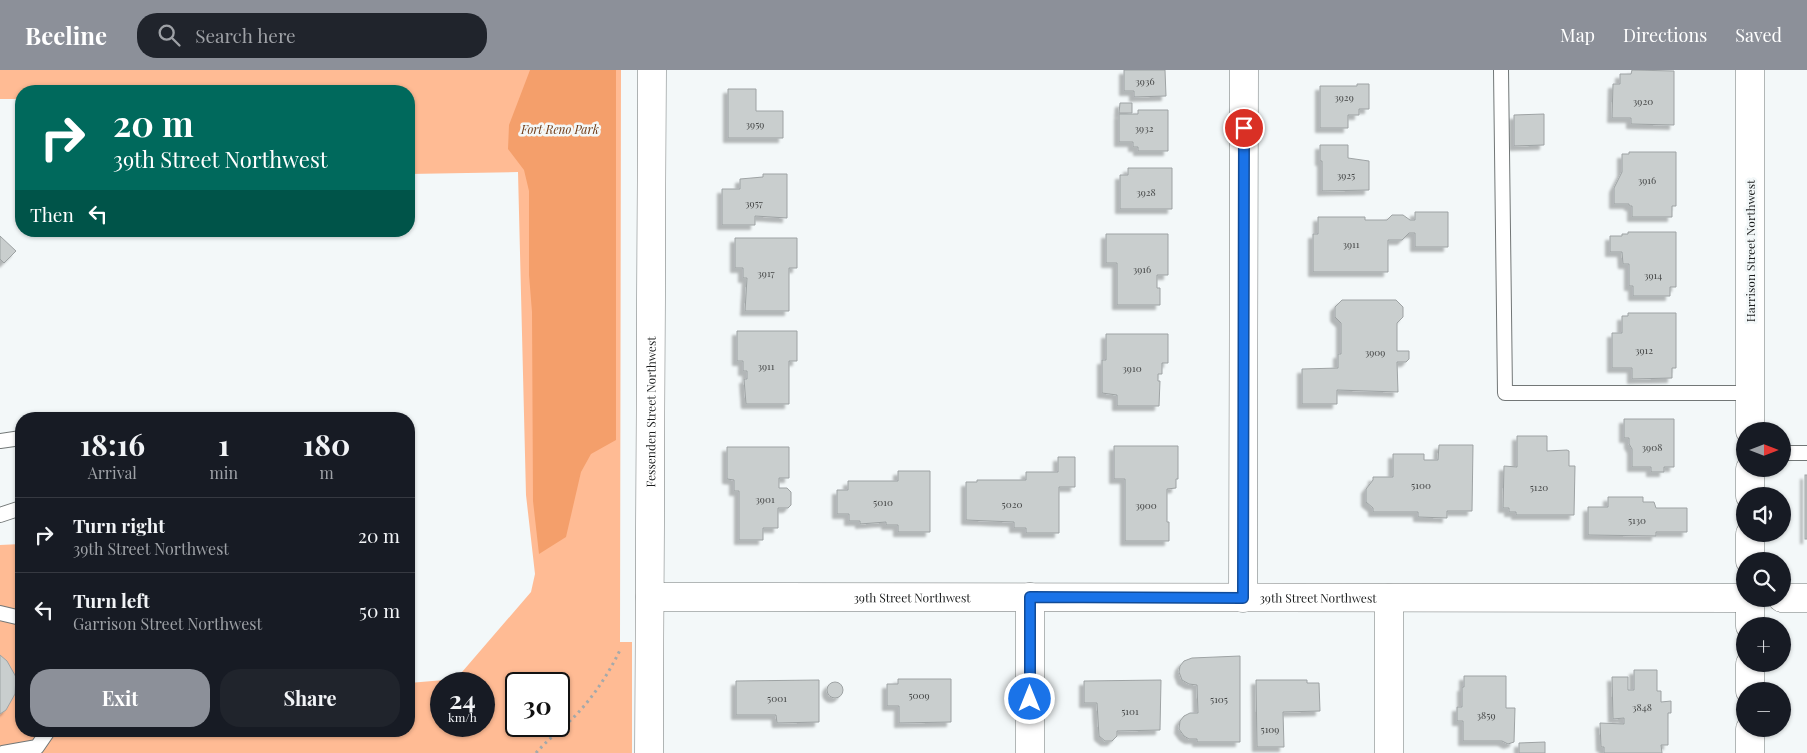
<!DOCTYPE html>
<meta charset="utf-8">
<style>
:root{--surface:#171b24;--page:#20242c;--text:#f1f3f6;--muted:#9ea1a6;--line:#363941;--accent:#8c9099}
body{margin:0;font-family:"Playfair Display",serif;background:var(--page);color:var(--text);height:100vh;display:flex;flex-direction:column;font-size:19px;white-space:nowrap}
*{box-sizing:border-box;margin:0}
p{font-size:16px;color:var(--muted)}
.icon{flex:none;width:28px;height:28px;fill:none;stroke:currentColor;stroke-width:2;stroke-linecap:round;stroke-linejoin:round}
.map{position:relative;flex:1;overflow:hidden}
.sheet{position:absolute;left:15px;top:342px;width:400px;height:325px;display:flex;flex-direction:column;background:var(--surface);border-radius:20px;box-shadow:0 1px 4px #0004}
.sheet>*{flex:none}
.banner{position:absolute;left:15px;top:15px;width:400px;height:152px;border-radius:20px;box-shadow:0 1px 4px #0004;background:#00695c;color:#fff;overflow:hidden}
.needle{width:32px;rotate:90deg}
.controls{position:absolute;left:1736px;top:352px;display:grid;gap:10px}
.controls a{display:grid;place-items:center;width:55px;height:55px;border-radius:50%;background:var(--surface);box-shadow:0 1px 4px #0004;font-size:25px}
.speed{position:absolute;left:430px;top:602px;display:flex;gap:10px;font-size:25px;font-weight:700;text-align:center}
.speed>*{display:grid;place-content:center;width:65px;height:65px;border-radius:50%;background:var(--surface);box-shadow:0 1px 4px #0004;line-height:1}
.speed small{font-size:12px;font-weight:400}
.speed .limit{border:2px solid #111;border-radius:8px;background:#fff;color:#111}
.pin{position:absolute;display:grid;place-items:center;width:42px;height:42px;color:#fff;margin:-21px;border:2px solid #fff;border-radius:50%;box-shadow:0 1px 5px #0007}
.me{position:absolute;width:55px;margin:-28px;rotate:0deg;stroke-linejoin:round;filter:drop-shadow(0 0 4px #0008)}
.turn{display:flex;align-items:center;gap:18px;height:105px;padding:0 15px;font-size:22px}
.turn .icon{width:65px;height:65px;stroke-width:2.5}
.turn b{display:block;font-size:35px;line-height:42px}
.then{display:flex;align-items:center;height:48px;padding:0 15px;background:#0003;gap:10px;font-size:19px}
.eta{display:flex;justify-content:space-evenly;align-items:center;height:85px;text-align:center}
.eta b{font-size:30px;font-weight:700;line-height:35px}
.primary-button{display:flex;gap:10px;margin-top:auto;padding:10px 15px}
.primary-button a{flex:1;height:58px;border-radius:20px;background:var(--accent);color:#fff;font-size:20px;font-weight:700;line-height:58px;text-align:center}
.primary-button a+a{background:var(--page);color:var(--text)}
ul{padding:0;list-style:none}
li{display:flex;align-items:center;gap:15px;height:75px;padding:0 15px;border-top:1px solid var(--line)}
li div{flex:1}
li b{display:block;font-size:19px}
li em{font-style:normal}
header{display:flex;align-items:center;gap:30px;box-sizing:border-box;height:70px;padding:0 25px;background:var(--accent);color:#fff}
header strong{font-size:24px}
nav{display:flex;gap:28px;margin-inline-start:auto;font-size:18px}
.search{width:350px;height:45px;background:var(--page);display:flex;align-items:center;gap:12px;box-sizing:border-box;padding:0 18px;border-radius:20px;color:var(--muted);font-size:19px}
.map>svg:first-child{display:block}
</style>
<header>
<strong>Beeline</strong>
<div class="search"><svg class="icon" aria-label="search" viewBox="0 0 24 24"><circle cx="10" cy="10" r="6"/><path d="M15 15l6 6"/></svg>Search here</div>
<nav><a>Map</a><a>Directions</a><a>Saved</a></nav>
</header>
<div class="map">
<svg width="1807" height="683" viewBox="0 0 1807 683">
<defs>
<filter id="shadow"><feDropShadow dx="-4.5" dy="4.5" stdDeviation="1" flood-color="#0004"/></filter>
</defs>
<rect width="100%" height="100%" fill="#f3f8f9"/>
<path fill="#ffbb94" fill-rule="evenodd" d="M0,0H621L620,572H632V683H0V475L21,474V661H409V613L456,609L531,522L535,504L526,425L518,102L409,104V21H21V29H0ZM441,614H484V656H441ZM516,614H559V656H516Z"/>
<path fill="#f49f6b" d="M530,0H616V370L591,384L581,402L566,467L539,484L533,431L532,242L529,205V121L524,100L508,79L509,55Z"/>
<g fill="#c9cece" stroke="#9ea3a4" filter="url(#shadow)">
<path d="M1124,0H1165L1166,26L1134,27V21H1124Z"/>
<path d="M1632,0L1674,1V55L1631,54V48H1612L1613,14H1620V4H1631Z"/>
<path d="M1357,14H1369V39H1359V45H1348V58H1320V16H1357Z"/>
<path d="M728,19H756V41H783V68H728Z"/>
<path d="M1120,33H1132V43H1119Z"/>
<path d="M1138,40H1168V81H1138V77H1133V72H1119V44H1138Z"/>
<path d="M1544,44V75L1514,76V45Z"/>
<path d="M1320,75H1348V88L1369,91V120L1322,121V91H1320Z"/>
<path d="M1629,82H1676V136H1672V147H1632V136H1629V134H1614V118L1622,102V84H1629Z"/>
<path d="M1128,98H1172V139H1120V105H1128Z"/>
<path d="M763,104H787V148L755,146V155H722V119H740V109L763,107Z"/>
<path d="M1415,142H1448V177H1415V163H1409L1402,170H1388V202H1313V164H1318V147H1365V150H1387L1392,145H1403L1410,150H1415Z"/>
<path d="M1628,162H1676V217H1670V226H1633V216H1629V194H1623L1622,182H1610V166H1622V164H1628Z"/>
<path d="M1106,164H1168V205H1157V218H1160V235H1117V193H1106Z"/>
<path d="M0,166L16,181L4,193L0,189Z"/>
<path d="M735,168H797V198H789V241H745L747,208H743V198H735Z"/>
<path d="M1342,230H1396L1403,237V247L1397,253V281H1409V289L1406,292H1397L1398,322L1337,320V334H1302V299L1338,298V284H1341V253L1335,247V237Z"/>
<path d="M1628,243H1676V298H1672V308L1632,309V298H1612V263H1622V246H1628Z"/>
<path d="M737,261H797V291H789V334H746L744,309H747V301H743V291H737Z"/>
<path d="M1106,264H1168V293H1162V304H1158V311H1160L1159,336H1117V325L1102,323V290H1106Z"/>
<path d="M1624,349H1674V397H1664V402H1651V397H1632V379L1629,374V368H1624Z"/>
<path d="M1517,366H1547V381L1567,380L1569,381V396H1575L1574,445H1516V442H1509V438H1503L1504,396L1517,397Z"/>
<path d="M1439,375H1473L1472,441H1447V448L1418,447V442H1373V438L1366,432V419L1373,410V407H1393V384H1424V390H1438Z"/>
<path d="M1114,376H1178V409H1176V418L1167,419V452H1169V471H1125V409H1114Z"/>
<path d="M727,377H789V408H779V418H787L791,422V435L788,438H778V458H763V470H739V421H734V410L727,409Z"/>
<path d="M1058,387H1075V417H1059V463H1026V458H1014V452L966,450V412H977V410H1026V402H1058Z"/>
<path d="M898,401H930V462H898V455H886V452L860,454V451H849V444H837V420H848V411H898Z"/>
<rect x="1805" y="405" width="2" height="64"/>
<path d="M1608,427H1643V432H1654L1656,438H1687V462H1656V466L1588,465V437H1608Z"/>
<path d="M0,585L7,591L16,607L15,624L6,640L0,644Z"/>
<path d="M1240,586V672H1197V669H1189L1184,666L1179,659L1180,651L1184,646L1190,643H1198L1197,615L1189,614L1182,610L1179,602L1180,596L1184,591L1192,588Z"/>
<path d="M1634,600H1657V621H1661V632L1671,631V643H1668V675H1661L1662,683H1604V677H1601L1600,653L1624,654V648L1613,649L1612,607H1628V620H1634Z"/>
<path d="M1464,606H1506V638H1515L1514,672L1508,674L1502,671H1463V651H1457V637H1462V617H1464Z"/>
<path d="M898,609H951V652L899,653V636H887V614H898Z"/>
<path d="M819,610V652L777,653L776,645H736V611Z"/>
<path d="M1161,610L1160,660L1117,661V666L1112,671H1105L1099,666L1097,633H1084V611Z"/>
<path d="M1256,610H1307V613H1319L1320,641L1283,642L1284,677H1257Z"/>
<circle cx="835" cy="620" r="8"/>
<path d="M1545,672V683H1519V673Z"/>
</g>
<g fill="none" stroke-linecap="round" stroke-linejoin="round">
<g stroke="#727777" stroke-width="16">
<g id="service">
<path d="M1501,0L1505,323H1750"/>
<path d="M0,371L21,368"/>
<path d="M1782,383H1807"/>
<path d="M0,445L21,438"/>
<path d="M0,543L21,548"/>
<path d="M3,683L37,677L48,661"/>
</g>
</g>
<g stroke="#727777" stroke-width="29">
<g id="minor">
<path d="M1750,361V0"/>
<path d="M1750,399V426"/>
<path d="M1750,464V491"/>
<path id="s1" d="M650,527L1745,528"/>
<path d="M1243,528L1244,0"/>
<path d="M1389,528V683"/>
<path d="M1782,528H1807"/>
<path d="M1750,529V556"/>
<path d="M1750,594V621"/>
<path d="M1750,659V683"/>
<path d="M1030,683V527"/>
</g>
</g>
<g stroke="#727777" stroke-width="29">
<g id="tertiary">
<path id="s2" d="M649,683L652,0"/>
</g>
</g>
<path stroke="#a5a9aa" stroke-width="3" stroke-dasharray="2.5 4" stroke-linecap="butt" d="M536,683C548,669 563,658 576,645C594,626 609,603 620,580"/>
<use href="#service" stroke="#fff" stroke-width="14"/>
<use href="#minor" stroke="#fff" stroke-width="28"/>
<use href="#tertiary" stroke="#fff" stroke-width="28"/>
</g>
<g fill="none" stroke-linecap="round" stroke-linejoin="round">
<g stroke="#114b97" stroke-width="12">
<path id="route" d="M1030,629V527L1243,528L1244,58"/>
</g>
<use href="#route" stroke="#1a73e8" stroke-width="9"/>
</g>
<g text-anchor="middle" dominant-baseline="central" stroke-width="5" stroke-linejoin="round" paint-order="stroke">
<g font-size="10" fill="#464848">
<text x="1145" y="11">3936</text>
<text x="1344" y="27">3929</text>
<text x="1643" y="31">3920</text>
<text x="755" y="54">3959</text>
<text x="1144" y="58">3932</text>
<text x="1346" y="105">3925</text>
<text x="1647" y="110">3916</text>
<text x="1146" y="122">3928</text>
<text x="754" y="133">3957</text>
<text x="1351" y="174">3911</text>
<text x="1142" y="199">3916</text>
<text x="766" y="203">3917</text>
<text x="1653" y="205">3914</text>
<text x="1644" y="280">3912</text>
<text x="1375" y="282">3909</text>
<text x="766" y="296">3911</text>
<text x="1132" y="298">3910</text>
<text x="1652" y="377">3908</text>
<text x="1421" y="415">5100</text>
<text x="1539" y="417">5120</text>
<text x="765" y="429">3901</text>
<text x="883" y="432">5010</text>
<text x="1012" y="434">5020</text>
<text x="1146" y="435">3900</text>
<text x="1637" y="450">5130</text>
<text x="919" y="625">5009</text>
<text x="777" y="628">5001</text>
<text x="1219" y="629">5105</text>
<text x="1642" y="637">3848</text>
<text x="1130" y="641">5101</text>
<text x="1486" y="645">3859</text>
<text x="1270" y="659">5109</text>
</g>
<g font-size="12" font-style="italic" fill="#703a14" stroke="#f3f8f9">
<text x="560" y="59">Fort Reno Park</text>
</g>
<g font-size="12" fill="#1a1c1c" stroke="#f3f8f9">
<text transform="translate(1750 181) rotate(-90)">Harrison Street Northwest</text>
<text stroke="none"><textPath href="#s2" startOffset="341">Fessenden Street Northwest</textPath></text>
<text stroke="none"><textPath href="#s1" startOffset="262">39th Street Northwest</textPath></text>
<text stroke="none"><textPath href="#s1" startOffset="668">39th Street Northwest</textPath></text>
</g>
</g>
</svg>
<div class="controls">
<a><svg class="needle" viewBox="-14 -14 28 28"><path d="M0-13l5 13h-10z" fill="#e53935"/><path d="M0 13l5-13h-10z" fill="#9ea1a6"/></svg></a>
<a><svg class="icon" aria-label="sound" viewBox="0 0 24 24"><path d="M4 9h4l5-4v14l-5-4H4zM17 9q2 3 0 6"/></svg></a>
<a><svg class="icon" aria-label="search" viewBox="0 0 24 24"><circle cx="10" cy="10" r="6"/><path d="M15 15l6 6"/></svg></a>
<a>+</a>
<a>−</a>
</div>
<div class="speed"><div>24<small>km/h</small></div><div class="limit">30</div></div>
<div class="pin" style="left:1244px;top:58px;background:#d93025"><svg class="icon" aria-label="arrive" viewBox="0 0 24 24"><path d="M6 21V4h12l-3 4 3 4H6"/></svg></div>
<svg class="me" style="left:1030px;top:629px" viewBox="-20 -20 40 40"><circle r="17" fill="#1a73e8" stroke="#fff" stroke-width="3"/><path d="M0-11L8 9 0 5-8 9z" fill="#fff"/></svg>
<div class="banner">
<div class="turn"><svg class="icon" aria-label="right" viewBox="0 0 24 24"><path d="M7 20v-9h11M14 6l5 5-5 5"/></svg><div><b>20 m</b>39th Street Northwest</div></div>
<div class="then">Then<svg class="icon" aria-label="left" viewBox="0 0 24 24"><path d="M17 20v-9H6M10 6l-5 5 5 5"/></svg></div>
</div>
<section class="sheet">
<div class="eta">
<div><b>18:16</b><p>Arrival</p></div>
<div><b>1</b><p>min</p></div>
<div><b>180</b><p>m</p></div>
</div>
<ul>
<li><svg class="icon" aria-label="right" viewBox="0 0 24 24"><path d="M7 20v-9h11M14 6l5 5-5 5"/></svg><div><b>Turn right</b><p>39th Street Northwest</p></div><em>20 m</em></li>
<li><svg class="icon" aria-label="left" viewBox="0 0 24 24"><path d="M17 20v-9H6M10 6l-5 5 5 5"/></svg><div><b>Turn left</b><p>Garrison Street Northwest</p></div><em>50 m</em></li>
</ul>
<div class="primary-button"><a>Exit</a><a>Share</a></div>
</section>
</div>
